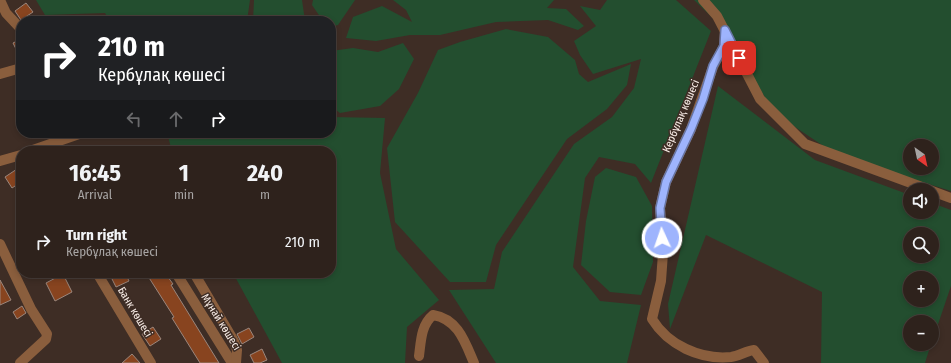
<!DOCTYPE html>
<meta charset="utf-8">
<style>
:root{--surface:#2e221c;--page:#362a25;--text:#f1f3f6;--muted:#a7a4a3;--line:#493f3b}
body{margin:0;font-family:"Fira Sans Condensed",sans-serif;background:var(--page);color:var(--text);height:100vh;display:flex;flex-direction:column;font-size:15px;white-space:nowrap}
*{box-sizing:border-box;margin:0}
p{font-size:13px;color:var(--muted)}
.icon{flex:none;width:22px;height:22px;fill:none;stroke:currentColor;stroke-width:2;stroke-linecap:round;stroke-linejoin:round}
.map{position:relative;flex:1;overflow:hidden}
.drawer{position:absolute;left:16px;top:146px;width:320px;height:132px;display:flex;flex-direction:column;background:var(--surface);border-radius:16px;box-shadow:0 2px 6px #0003,0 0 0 1px var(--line)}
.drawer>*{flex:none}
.banner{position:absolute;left:16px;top:16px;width:320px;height:122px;border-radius:16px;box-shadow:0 2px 6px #0003,0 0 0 1px var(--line);background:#202124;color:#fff;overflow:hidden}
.needle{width:26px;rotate:147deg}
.controls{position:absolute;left:903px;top:139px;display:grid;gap:8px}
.controls a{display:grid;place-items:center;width:36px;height:36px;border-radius:50%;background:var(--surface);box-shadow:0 2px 6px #0003,0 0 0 1px var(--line);font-size:20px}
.pin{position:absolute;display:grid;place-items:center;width:34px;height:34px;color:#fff;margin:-17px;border-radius:8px;box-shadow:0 2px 6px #0006}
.me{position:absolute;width:44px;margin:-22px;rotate:357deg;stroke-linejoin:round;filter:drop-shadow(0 0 3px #0008)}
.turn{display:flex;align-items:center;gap:14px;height:84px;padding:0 16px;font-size:18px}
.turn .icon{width:52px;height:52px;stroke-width:2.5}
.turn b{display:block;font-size:28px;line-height:34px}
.lanes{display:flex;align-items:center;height:38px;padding:0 16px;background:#0003;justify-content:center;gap:20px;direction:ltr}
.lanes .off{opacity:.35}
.eta{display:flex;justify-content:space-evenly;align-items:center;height:68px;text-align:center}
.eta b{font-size:24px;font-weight:700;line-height:28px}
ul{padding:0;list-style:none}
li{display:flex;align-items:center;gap:12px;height:56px;padding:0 16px}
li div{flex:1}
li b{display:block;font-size:15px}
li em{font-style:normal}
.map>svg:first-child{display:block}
</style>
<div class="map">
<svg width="951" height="363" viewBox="0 0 951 363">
<rect width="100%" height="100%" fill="#3e2d25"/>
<g fill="#234e2f" fill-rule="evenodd">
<path d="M36,0H250L247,21H110L105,13L45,15Z"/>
<path d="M254,0H302L305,21H253Z"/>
<path d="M313,0H355L338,25L331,27V21H323L312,5Z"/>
<path d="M393,0H554L547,8L566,9L584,26L578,30L548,20L496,22L440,35H410L376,41L346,38L353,17L382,6L412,22L406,10Z"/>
<path d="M607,0H676L711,31L651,183L635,164L599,157L585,178L573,267L600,301L641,305L627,363H496L449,290L494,289L502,252L574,144L612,117L634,88L641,59L593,74L580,55L574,41L596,26L580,6L600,10Z"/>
<path d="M694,0H951V191L848,159L834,153L774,113L725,30ZM910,146H932V168H910Z"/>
<path d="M506,29L548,37L575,60L579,74L588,82L631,64L627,85L607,109L567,139L496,245L486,282H450L395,222L387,148L418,93L438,50L460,42Z"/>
<path d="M403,43L414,59L399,89L380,106L340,113L331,106V51L353,48L378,52Z"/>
<path d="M718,86L815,160L910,195V212H932V203L951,210V286L932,342V322H910V344H931L925,363H821L822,292L706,235L670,329L668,304ZM910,234H932V256H910ZM910,278H932V300H910Z"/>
<path d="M331,117L385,118L380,173L396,249L439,300L407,327L405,363H282L233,273H331V151H172L167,133H271L288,138L296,133H331Z"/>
<path d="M606,168L636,177L652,206L653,262L641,295L610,292L581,265L586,221L595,177Z"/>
</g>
<g fill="#88441f" stroke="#9b867c">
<path d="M26,3L33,12L21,20L15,11Z"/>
<path d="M19,40L21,43V59L13,43Z"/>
<path d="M17,169L21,175V182L12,188L5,177Z"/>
<path d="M109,273H125L129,281L116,287Z"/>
<path d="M146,273H165L173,284L171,285L219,363H200L172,318L174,317Z"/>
<path d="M63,274L72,292L55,301L46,283Z"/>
<path d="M0,280L11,300L0,305Z"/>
<path d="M22,306L26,313L17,319L13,312Z"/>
<path d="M153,327L161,339L150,346L142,334Z"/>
<path d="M249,328L254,337L242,344L237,334Z"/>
<path d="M262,349L267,360L260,363H254L250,355Z"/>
<path d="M132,354L140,363H122Z"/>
</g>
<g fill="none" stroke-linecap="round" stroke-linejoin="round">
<g stroke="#8a5e3d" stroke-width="10">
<path d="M0,0L6,13L21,29"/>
<path d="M703,0L717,16L760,99L805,144L930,190"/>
<path d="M725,30L724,46L713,67L691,129L666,182L660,208L663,253L661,281L652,319C668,345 700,360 731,357C739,356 746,351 754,350L764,363"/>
<path d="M0,74L21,68"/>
<path d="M30,151L82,133"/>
<path d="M0,161L21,155"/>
<path d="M932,191L951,198"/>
<path d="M0,244L31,309L47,334L46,339L20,363"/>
<path d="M97,273L151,363"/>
<path d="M176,273L232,363"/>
<path d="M194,273L234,341L237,350L236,363"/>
<path d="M419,356C421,341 421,325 433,315C458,319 465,342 474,363"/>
</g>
</g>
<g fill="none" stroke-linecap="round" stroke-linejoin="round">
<g stroke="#6775a4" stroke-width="10">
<path id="route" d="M662,238L660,208L666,182L691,129L703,99L713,66L724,46L725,30L739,58"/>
</g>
<use href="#route" stroke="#9eb4fd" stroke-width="7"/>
</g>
<g text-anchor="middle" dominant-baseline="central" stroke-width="3" stroke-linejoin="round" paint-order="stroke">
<g font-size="11" fill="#f9ede7" stroke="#3e2d25">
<text transform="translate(681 116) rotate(-67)">Кербұлақ көшесі</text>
<text transform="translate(135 312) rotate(59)">Банк көшесі</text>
<text transform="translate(221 322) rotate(58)">Мұнай көшесі</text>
</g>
</g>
</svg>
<div class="controls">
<a><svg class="needle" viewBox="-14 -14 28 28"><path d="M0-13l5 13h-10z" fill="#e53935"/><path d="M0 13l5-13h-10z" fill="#a7a4a3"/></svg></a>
<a><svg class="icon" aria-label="sound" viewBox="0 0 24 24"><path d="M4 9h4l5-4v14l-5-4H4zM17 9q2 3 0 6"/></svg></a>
<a><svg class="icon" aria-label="search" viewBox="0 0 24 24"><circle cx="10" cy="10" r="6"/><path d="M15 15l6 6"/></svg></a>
<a>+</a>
<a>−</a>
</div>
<div class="pin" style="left:739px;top:58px;background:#d93025"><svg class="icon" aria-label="arrive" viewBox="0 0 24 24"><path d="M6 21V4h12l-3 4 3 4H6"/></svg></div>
<svg class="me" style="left:662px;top:238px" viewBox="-20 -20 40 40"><circle r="17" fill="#9eb4fd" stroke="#fff" stroke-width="3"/><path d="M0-11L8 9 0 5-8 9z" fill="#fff"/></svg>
<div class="banner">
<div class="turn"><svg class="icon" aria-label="right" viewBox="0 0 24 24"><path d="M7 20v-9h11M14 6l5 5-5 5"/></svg><div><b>210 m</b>Кербұлақ көшесі</div></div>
<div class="lanes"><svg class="icon off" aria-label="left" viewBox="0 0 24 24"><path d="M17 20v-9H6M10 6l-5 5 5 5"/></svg><svg class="icon off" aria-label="ahead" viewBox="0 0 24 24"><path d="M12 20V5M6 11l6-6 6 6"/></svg><svg class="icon" aria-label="right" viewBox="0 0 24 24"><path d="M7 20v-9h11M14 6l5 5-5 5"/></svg></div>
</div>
<section class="drawer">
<div class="eta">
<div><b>16:45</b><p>Arrival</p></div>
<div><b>1</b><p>min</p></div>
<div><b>240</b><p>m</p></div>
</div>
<ul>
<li><svg class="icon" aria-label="right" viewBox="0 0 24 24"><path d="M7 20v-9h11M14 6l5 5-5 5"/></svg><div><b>Turn right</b><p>Кербұлақ көшесі</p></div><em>210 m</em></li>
</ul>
</section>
</div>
